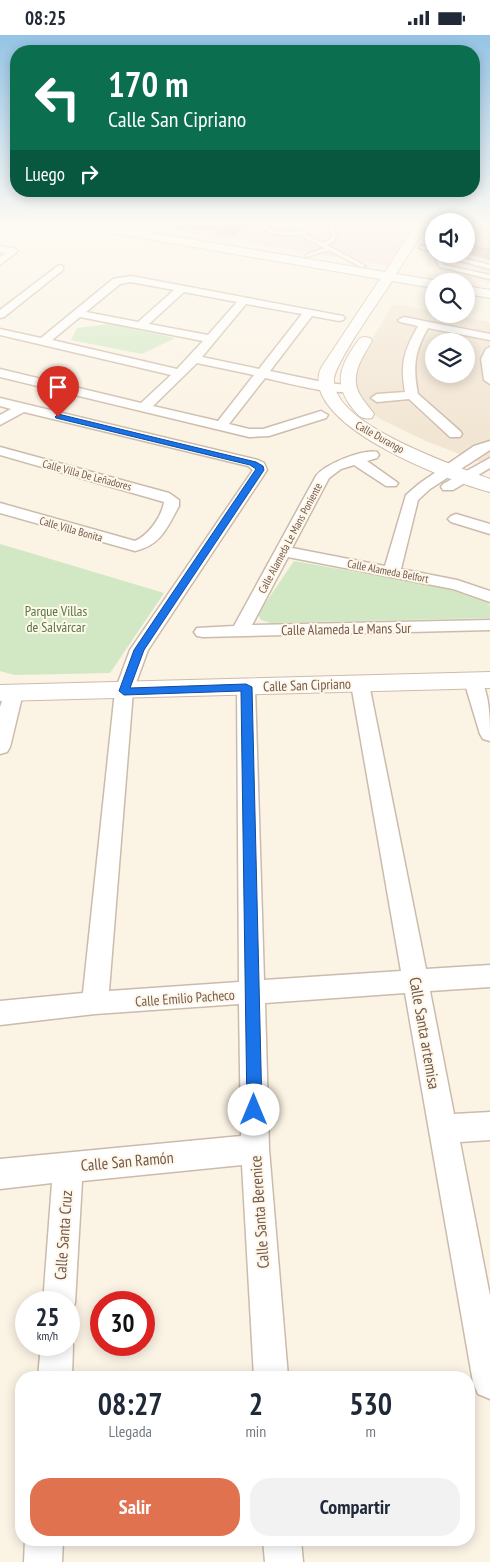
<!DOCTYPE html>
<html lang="es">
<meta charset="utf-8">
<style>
:root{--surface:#fff;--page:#f2f2f3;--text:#1f2937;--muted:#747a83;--accent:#e0724f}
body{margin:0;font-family:"PT Sans Narrow",sans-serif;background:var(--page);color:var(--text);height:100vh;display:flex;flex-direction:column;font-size:19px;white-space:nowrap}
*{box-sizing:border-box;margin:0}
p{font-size:16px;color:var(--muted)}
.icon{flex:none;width:28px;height:28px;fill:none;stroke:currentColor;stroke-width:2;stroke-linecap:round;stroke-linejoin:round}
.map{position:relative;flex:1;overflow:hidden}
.sheet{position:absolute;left:15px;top:1336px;width:460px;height:175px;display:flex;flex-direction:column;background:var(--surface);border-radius:20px;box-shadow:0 2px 12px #0003}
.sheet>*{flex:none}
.hud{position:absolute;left:10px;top:10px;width:470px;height:152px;border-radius:20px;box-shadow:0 2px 12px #0003;background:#0b6e4f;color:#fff;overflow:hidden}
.fabs{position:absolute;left:425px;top:178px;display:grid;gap:10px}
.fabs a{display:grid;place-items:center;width:50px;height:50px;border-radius:50%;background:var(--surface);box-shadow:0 2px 12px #0003;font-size:25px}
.speed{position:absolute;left:15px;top:1256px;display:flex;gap:10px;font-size:25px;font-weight:700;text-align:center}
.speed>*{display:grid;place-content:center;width:65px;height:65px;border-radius:50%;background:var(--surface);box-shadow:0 2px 12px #0003;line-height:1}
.speed small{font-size:12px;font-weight:400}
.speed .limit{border:8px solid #d22;background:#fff;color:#111}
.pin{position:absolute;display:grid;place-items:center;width:42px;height:42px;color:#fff;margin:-51px -21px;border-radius:50% 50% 50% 0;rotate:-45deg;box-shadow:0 0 5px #0007}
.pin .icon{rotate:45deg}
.me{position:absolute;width:55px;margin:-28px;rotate:0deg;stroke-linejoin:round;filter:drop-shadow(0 0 4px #0008)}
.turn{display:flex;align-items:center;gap:18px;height:105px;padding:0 15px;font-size:22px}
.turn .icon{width:65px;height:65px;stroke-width:2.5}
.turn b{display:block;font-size:35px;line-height:42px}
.then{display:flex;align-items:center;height:48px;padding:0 15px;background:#0003;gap:10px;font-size:19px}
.eta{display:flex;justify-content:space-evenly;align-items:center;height:85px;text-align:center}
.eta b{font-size:30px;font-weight:700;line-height:35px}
.cta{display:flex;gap:10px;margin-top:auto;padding:10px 15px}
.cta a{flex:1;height:58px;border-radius:20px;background:var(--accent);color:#fff;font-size:20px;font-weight:700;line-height:58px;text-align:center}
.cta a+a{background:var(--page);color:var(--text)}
.status{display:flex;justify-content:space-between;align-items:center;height:35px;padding:0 25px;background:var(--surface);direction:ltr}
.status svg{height:14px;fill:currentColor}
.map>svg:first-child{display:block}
</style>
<div class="status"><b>08:25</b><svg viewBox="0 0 49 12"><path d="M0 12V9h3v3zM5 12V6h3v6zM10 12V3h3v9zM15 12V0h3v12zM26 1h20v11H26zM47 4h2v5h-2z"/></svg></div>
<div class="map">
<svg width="490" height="1527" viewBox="0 0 490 1527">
<rect width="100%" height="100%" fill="#fbf3e4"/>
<path fill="#f2e5d3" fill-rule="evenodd" d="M393,269L434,276V279H447L490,287V431L426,406L378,383L355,356L354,335ZM434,306H466V339H434Z"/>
<path fill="#fbe4d9" d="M466,193L490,195V248L460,242L424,230L434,214V219H466Z"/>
<path fill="#f9d8db" d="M120,186H420L389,231Z"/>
<g fill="#d2e8c4">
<path d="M110,289L175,303L142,319L71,305L77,293Z"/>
<path d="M0,509L17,514L164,558L110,638L15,640L0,636Z"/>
<path d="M294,526L445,553L488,568L490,571V583L271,588L261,585L258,579Z"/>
</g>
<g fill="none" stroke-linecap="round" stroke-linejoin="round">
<g stroke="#ccbbab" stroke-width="3">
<g id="lane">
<path d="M104,186H109L105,189L103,188Z"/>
<path d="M117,186H122L117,190L115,189Z"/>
<path d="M269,186H277L267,190V192L279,198L303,196V193L289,186H296L308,191L307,197L305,199L322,208L329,205L333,199L328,192L310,186H318L332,190L337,199L333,207L326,210L366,231L361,232L329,215L306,222V220L325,213L300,200H278L262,194L263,188Z"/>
<path d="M421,210L434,214V217L419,213Z"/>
<path d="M440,219H447L490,230V234L447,222L442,226L444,230L490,240V244L440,232L436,226L442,221Z"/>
</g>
</g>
<g stroke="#ccbbab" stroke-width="3">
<g id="street">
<path d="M0,211L16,214L18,216L0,230V222L5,218L0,217Z"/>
<path d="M59,230L63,231V235L4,282L0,283V275Z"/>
<path d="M131,241L343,281L345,283L343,285L339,286L312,281L270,336L327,348L347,350L353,354C344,364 280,346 265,343L229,389L249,394H263L321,376L328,380L326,383L269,401L249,402L0,342V334L141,368L171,340L0,300V294L41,303L113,244ZM131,247L174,255L138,287L86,277L120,249ZM184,257L237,267L208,300L149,289ZM246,269L302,279L259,334L202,322ZM80,282L203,306L177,334L52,305ZM197,328L254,340L218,386L153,371Z"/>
<path d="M404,282L490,299V305L428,293C414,318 413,331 418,359L460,396L462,399L460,402H450L409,364L377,367L371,363L377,359L405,357C400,328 404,316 418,291L400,287L398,285Z"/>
<path d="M490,312V349L484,345L481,324L486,314Z"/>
<path d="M0,363L258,425L264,428L267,435L148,615L133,656L109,956L239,947L237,652L239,648L246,646L253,648L255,652L264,945L401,936L351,649L353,645L360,643L367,645L369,649L426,934L490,930V952L430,956L454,1079L490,1077V1105L460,1107L490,1261V1364L478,1359L473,1347L405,958L265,968L269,1114L288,1342H254L242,1130L82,1146L75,1268L69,1280V1268H43L52,1148L0,1154V1124L241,1101L239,969L95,979L0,990V966L83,958L115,656L130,615L253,435L248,431L24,377L0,390V380L11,374L0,371Z"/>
<path d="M490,406V415L430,454L418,465L401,534L457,545L490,556V567L453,554L288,522L252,590L490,585V595L203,602L197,601L194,597L197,593L234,591L316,441C325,429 363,414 377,417L379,420L377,423L367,426L398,448L396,451H386L354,430L341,434L329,443L292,513L385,531L406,460L420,448L474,411Z"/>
<path d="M0,412L169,458L179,465V471C167,493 161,510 135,516L0,478V468L135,506C149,500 162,481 164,467L0,420Z"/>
<path d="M490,423V433L453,455H443L441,452L443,449Z"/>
<path d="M456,479L490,489V499L451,487L448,484L451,481Z"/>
<path d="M473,640L480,642C490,661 490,684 490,706L483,704L480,699L464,646L466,642Z"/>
<path d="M13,652L20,654L23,658L10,712L7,717L0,719V672L6,654Z"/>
<path d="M69,1299L73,1310L72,1342H38L41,1310H69Z"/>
<path d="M25,1505H63L62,1527H24Z"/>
<path d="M263,1505H301L303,1527H265Z"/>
</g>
</g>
<g stroke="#cfbba9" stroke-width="2">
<g id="secondary">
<path d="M54,186H83L385,237L418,186H430L396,239L439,246H434V253L392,246C380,265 336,326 334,344C330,389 456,431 490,444V457C450,447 297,389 321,333L380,244L60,189Z"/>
<path d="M466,251L490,255V263L466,259Z"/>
<path d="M365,302L370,303L372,306C362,323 349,341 360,360C364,367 370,373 374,379L372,383C362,385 359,381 353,374C331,346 342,328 360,303Z"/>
<path d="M490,637V653L0,666V650Z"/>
</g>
</g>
<use href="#lane" fill="#fff" fill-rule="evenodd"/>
<use href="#street" fill="#fff" fill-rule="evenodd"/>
<use href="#secondary" fill="#fff" fill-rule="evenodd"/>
</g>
<g fill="#ceb5a3">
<path d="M175,186H257V190L238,194L234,201L219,200L217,197V195L175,194Z"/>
<path d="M466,186H490V225L466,219Z"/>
</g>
<path fill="#a79384" d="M236,186H257V190L238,194L234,201V190Z"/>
<g fill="#efd2bd" stroke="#a79384">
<path d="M217,186H236L234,190L219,188Z"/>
<path d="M466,186H490V215L466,209Z"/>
</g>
<linearGradient id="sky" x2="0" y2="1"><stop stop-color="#95c4e6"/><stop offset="0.47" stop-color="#fdfaf3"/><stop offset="1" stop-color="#fdfaf3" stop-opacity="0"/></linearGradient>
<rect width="490" height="400" fill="url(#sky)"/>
<path fill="#1a73e8" stroke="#114b97" d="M58,379L256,427L263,431L264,435L144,615L130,653L246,649L252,652L262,1075L260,1080L254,1082L249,1080L247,1075L241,656L124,660L119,656L134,615L256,434L250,430L56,383L55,382Z"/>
<g text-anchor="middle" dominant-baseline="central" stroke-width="4" stroke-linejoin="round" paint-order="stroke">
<g font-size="11" fill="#735a4b" stroke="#fef7ea">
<text transform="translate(380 402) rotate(29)">Calle Durango</text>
<text transform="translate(87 440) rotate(15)">Calle Villa De Leñadores</text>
<text transform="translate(71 494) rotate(16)">Calle Villa Bonita</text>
<text transform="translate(290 503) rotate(-62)">Calle Alameda Le Mans Poniente</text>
<text transform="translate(388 536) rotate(11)">Calle Alameda Belfort</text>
</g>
<g font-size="14" fill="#527843" stroke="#fef7ea">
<text x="56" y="576">Parque Villas<tspan x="56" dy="16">de Salvárcar</tspan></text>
</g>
<g font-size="14" fill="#735a4b" stroke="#fef7ea">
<text transform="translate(346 594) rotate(-1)">Calle Alameda Le Mans Sur</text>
<text transform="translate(307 650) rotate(-2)">Calle San Cipriano</text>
<text transform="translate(185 963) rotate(-4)">Calle Emilio Pacheco</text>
</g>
<g font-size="16" fill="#735a4b" stroke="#fef7ea">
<text transform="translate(425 998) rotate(80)">Calle Santa artemisa</text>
<text transform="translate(127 1126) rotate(-5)">Calle San Ramón</text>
<text transform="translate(259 1177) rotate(-94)">Calle Santa Berenice</text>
<text transform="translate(63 1200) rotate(-86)">Calle Santa Cruz</text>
</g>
</g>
</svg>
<div class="fabs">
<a><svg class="icon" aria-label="sound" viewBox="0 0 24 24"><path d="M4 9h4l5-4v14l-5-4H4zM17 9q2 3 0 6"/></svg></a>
<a><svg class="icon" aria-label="search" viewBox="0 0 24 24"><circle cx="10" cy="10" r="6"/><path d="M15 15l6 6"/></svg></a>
<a><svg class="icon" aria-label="layers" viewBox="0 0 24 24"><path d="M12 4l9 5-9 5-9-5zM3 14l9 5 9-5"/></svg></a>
</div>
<div class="speed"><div>25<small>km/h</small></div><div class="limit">30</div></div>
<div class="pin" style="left:58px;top:382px;background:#d93025"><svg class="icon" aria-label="arrive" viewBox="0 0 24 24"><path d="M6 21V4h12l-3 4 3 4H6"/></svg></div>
<svg class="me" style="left:254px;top:1075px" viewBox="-20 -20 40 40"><circle r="19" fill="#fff"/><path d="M0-13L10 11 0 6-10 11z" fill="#1a73e8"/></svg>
<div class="hud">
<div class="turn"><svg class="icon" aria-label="left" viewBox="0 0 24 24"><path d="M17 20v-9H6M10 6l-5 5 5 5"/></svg><div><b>170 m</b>Calle San Cipriano</div></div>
<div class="then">Luego<svg class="icon" aria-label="right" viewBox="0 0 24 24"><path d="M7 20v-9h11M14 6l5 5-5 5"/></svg></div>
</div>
<section class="sheet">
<div class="eta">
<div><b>08:27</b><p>Llegada</p></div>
<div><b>2</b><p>min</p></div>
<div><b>530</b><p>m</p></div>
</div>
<div class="cta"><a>Salir</a><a>Compartir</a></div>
</section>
</div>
